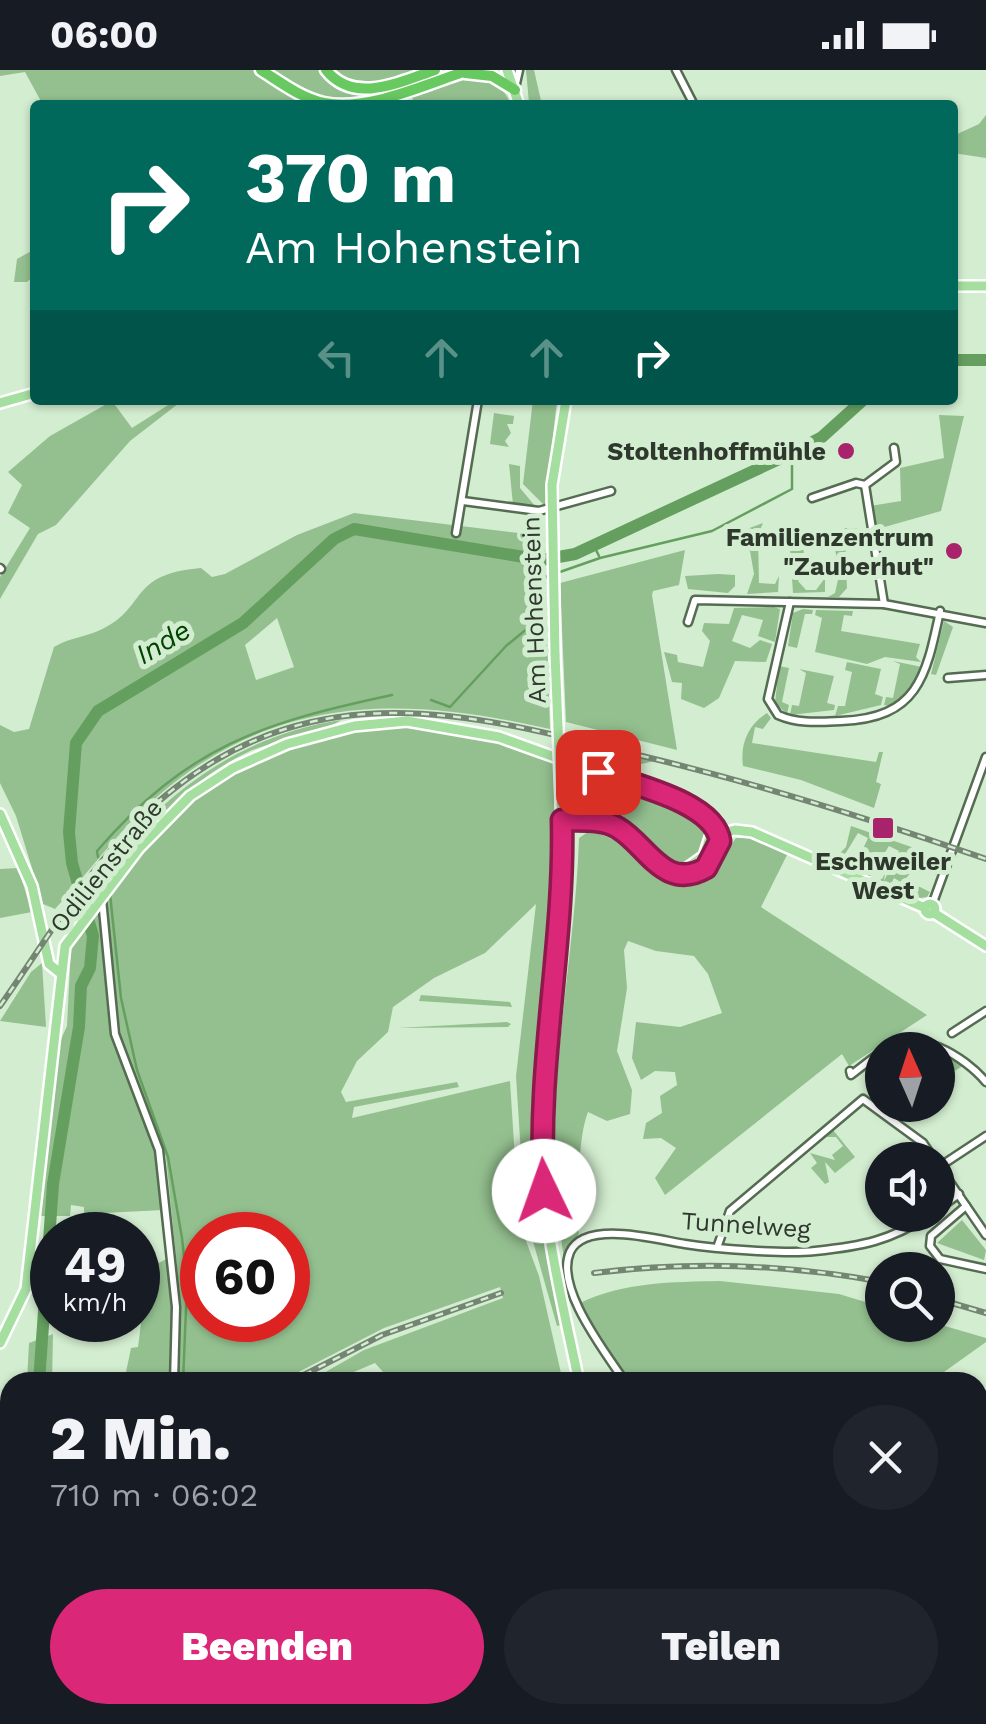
<!DOCTYPE html>
<html lang="de">
<meta charset="utf-8">
<style>
:root{--surface:#171b24;--page:#20242c;--text:#f1f3f6;--muted:#9ea1a6;--accent:#db2777}
body{margin:0;font-family:"Work Sans",sans-serif;background:var(--page);color:var(--text);height:100vh;display:flex;flex-direction:column;font-size:38px;white-space:nowrap}
*{box-sizing:border-box;margin:0}
p{font-size:32px;color:var(--muted)}
.icon{flex:none;width:55px;height:55px;fill:none;stroke:currentColor;stroke-width:2;stroke-linecap:round;stroke-linejoin:round}
.map{position:relative;flex:1;overflow:hidden}
.sheet{position:absolute;left:0px;top:1302px;width:988px;height:352px;display:flex;flex-direction:column;background:var(--surface);border-radius:30px 30px 0 0;box-shadow:0 2px 8px #0004}
.sheet>*{flex:none}
.banner{position:absolute;left:30px;top:30px;width:928px;height:305px;border-radius:10px;box-shadow:0 2px 8px #0004;background:#00695c;color:#fff;overflow:hidden}
.needle{width:65px;rotate:357deg}
.tools{position:absolute;left:865px;top:962px;display:grid;gap:20px}
.tools a{display:grid;place-items:center;width:90px;height:90px;border-radius:50%;background:var(--surface);box-shadow:0 2px 8px #0004;font-size:50px}
.speed{position:absolute;left:30px;top:1142px;display:flex;gap:20px;font-size:50px;font-weight:700;text-align:center}
.speed>*{display:grid;place-content:center;width:130px;height:130px;border-radius:50%;background:var(--surface);box-shadow:0 2px 8px #0004;line-height:1}
.speed small{font-size:25px;font-weight:400}
.speed .limit{border:15px solid #d22;background:#fff;color:#111}
.pin{position:absolute;display:grid;place-items:center;width:85px;height:85px;color:#fff;margin:-42px;border-radius:20px;box-shadow:0 5px 15px #0006}
.me{position:absolute;width:110px;margin:-55px;rotate:357deg;stroke-linejoin:round;filter:drop-shadow(0 0 8px #0008)}
.turn{display:flex;align-items:center;gap:35px;height:210px;padding:0 50px;font-size:45px}
.turn .icon{width:130px;height:130px;stroke-width:2.5}
.turn b{display:block;font-size:70px;line-height:85px}
.lanes{display:flex;align-items:center;height:95px;padding:0 50px;background:#0003;justify-content:center;gap:50px;direction:ltr}
.lanes .off{opacity:.35}
.round{display:grid;place-items:center;flex:none;width:105px;height:105px;border-radius:52px;background:var(--page)}
.overview{display:flex;align-items:center;justify-content:space-between;height:170px;padding:0 50px}
h1{font-size:60px;font-weight:800;line-height:75px}
.cta{display:flex;gap:20px;margin-top:auto;padding:20px 50px}
.cta a{flex:1;height:115px;border-radius:60px;background:var(--accent);color:#fff;font-size:40px;font-weight:800;line-height:115px;text-align:center}
.cta a+a{background:var(--page);color:var(--text)}
.status{display:flex;justify-content:space-between;align-items:center;height:70px;padding:0 50px;background:var(--surface);direction:ltr}
.status svg{height:28px;fill:currentColor}
.map>svg:first-child{display:block}
</style>
<div class="status"><b>06:00</b><svg viewBox="0 0 49 12"><path d="M0 12V9h3v3zM5 12V6h3v6zM10 12V3h3v9zM15 12V0h3v12zM26 1h20v11H26zM47 4h2v5h-2z"/></svg></div>
<div class="map">
<svg width="986" height="1654" viewBox="0 0 986 1654">
<rect width="100%" height="100%" fill="#d3edd0"/>
<g fill="#94c08f" fill-rule="evenodd">
<path d="M0,0H424L358,17L363,25L354,35H43L25,2L0,6Z"/>
<path d="M526,0H534L542,35L529,33Z"/>
<path d="M467,9C488,9 503,13 511,35H383L413,30L411,25Z"/>
<path d="M986,45V88L953,83V66L979,54Z"/>
<path d="M35,179V205L27,212H14L17,189Z"/>
<path d="M176,330H183L130,371L56,455L38,464L0,529V507L30,458L8,443L22,415L8,402L50,366L112,331L132,358Z"/>
<path d="M533,330H557L545,436L523,414Z"/>
<path d="M494,343L514,346L513,354H507L511,363L505,371L509,377L490,374Z"/>
<path d="M939,345L964,346L941,441L874,460L870,436L901,431L900,398L944,388Z"/>
<path d="M509,394L520,396V418L535,436L513,435Z"/>
<path d="M354,443L544,466L550,659C405,626 277,623 158,726C120,759 89,802 55,839L43,834L16,746L0,713V655L14,662L29,659L54,577C71,567 82,568 98,561C149,539 126,504 201,498L212,507L225,504L297,465ZM277,548L294,597L256,610L245,575Z"/>
<path d="M763,453L758,465L759,513L775,514L779,506L778,522L747,524L754,504L750,481L728,471L731,465Z"/>
<path d="M845,458L861,459L862,468H845L847,518L839,527H828L835,523L840,501L831,463Z"/>
<path d="M803,468L805,506L798,511L806,520H816L825,508V522L793,523L790,478Z"/>
<path d="M685,480L679,515L653,521L652,525L677,680L566,652L560,513Z"/>
<path d="M718,504L735,505V516L728,523L688,519L685,506Z"/>
<path d="M774,537L780,539L775,572L758,566L763,550L742,545L732,571L750,578L760,570L772,574L766,592L735,591L719,628L704,638L681,629L682,613L672,612L664,582L677,585L678,592L703,597L710,571L702,561L704,553L729,554L734,538Z"/>
<path d="M803,539L813,540L812,544H805L797,578L788,576L793,543Z"/>
<path d="M816,540L853,541L852,546L844,545L841,561L920,574L916,587L921,592L885,587L867,594L815,582L822,548L815,545Z"/>
<path d="M944,551L953,557L936,605L931,604Z"/>
<path d="M893,591L922,597L910,621L892,636L884,635L886,627L893,628L900,594Z"/>
<path d="M847,592L881,599L875,624L883,627L881,635L835,646L838,636H845L852,602L845,600Z"/>
<path d="M779,596L789,598L782,632L789,635L787,644L775,633Z"/>
<path d="M799,599L834,606L827,633L835,635L834,640L790,645L792,635L799,636L806,603Z"/>
<path d="M767,643L771,648L763,659L755,657L752,673L876,692L879,682H883L876,712L881,714L874,738L801,710L743,696C740,674 748,655 767,643Z"/>
<path d="M341,650C331,659 268,673 248,682C185,712 142,765 101,819L98,806C162,725 236,666 341,650Z"/>
<path d="M381,655C442,656 495,668 553,689L556,805L539,984L540,1135L524,1131L516,1006L536,834L485,883L434,908L393,937L388,962L357,991L341,1022L346,1032L457,1012L459,1017L354,1037L352,1048L510,1011L519,1152L539,1206L563,1312H392L375,1293L330,1312H308L364,1280L503,1228L500,1217L384,1258L279,1312H178L181,1237L166,1087L119,963L107,830L142,779L179,742L223,708L282,677ZM202,1165H288V1250H202Z"/>
<path d="M569,671L655,691L610,701L570,687Z"/>
<path d="M570,695L699,747C710,768 704,782 686,795L665,793L655,786L621,749L580,739L571,724Z"/>
<path d="M851,756L943,788L936,805L928,801L930,794L920,789L903,813V818L913,822L916,815L930,822L927,827L913,829L893,819L899,811L894,808L890,817L871,808L882,809L885,803L884,811L899,781L889,776L869,808L852,801L860,800L855,796L868,768L858,763L839,794L832,791L846,777Z"/>
<path d="M588,762C628,765 644,805 683,813L710,803L736,768H754L788,783L761,837L927,945L849,996L842,984L665,1125L655,1108L676,1078L661,1068L643,1069L646,1053L662,1043L660,1026L677,1015L675,1002L655,1001L641,1010L632,988L636,952L680,957L722,943L708,904L694,886L656,881L628,871L624,880L627,918L617,981L632,1020L630,1044L607,1051L588,1042C577,1072 583,1100 572,1129L557,1132C546,1008 575,890 579,768Z"/>
<path d="M18,798L32,842L0,848V799Z"/>
<path d="M100,841L112,966L156,1086L163,1140L84,1144V1137L71,1135L70,1146H38L57,978L67,956L71,877Z"/>
<path d="M42,893L46,957L0,951L31,902Z"/>
<path d="M421,925L510,932L512,937L419,931Z"/>
<path d="M507,952L511,954L508,957L397,958Z"/>
<path d="M938,983L966,994L941,1009L938,1006Z"/>
<path d="M833,1060L855,1087L835,1103L825,1092L829,1112L825,1114L811,1098L817,1093L810,1083L835,1090L832,1085L843,1076L836,1067H826Z"/>
<path d="M572,1138L579,1163L565,1193L570,1233L557,1139Z"/>
<path d="M541,1141L561,1255L557,1256L527,1150Z"/>
<path d="M962,1150L986,1180L984,1190L937,1173Z"/>
<path d="M168,1188L172,1237L170,1312H124L131,1278L138,1277L148,1199Z"/>
<path d="M720,1211L839,1224L882,1237V1255L938,1254L986,1268V1272L930,1312H630L580,1233C624,1212 672,1212 720,1211Z"/>
<path d="M53,1264L52,1312H27L29,1273Z"/>
<path d="M10,1352V1499L0,1491L5,1353Z"/>
<path d="M986,1361V1413H985L978,1407V1366Z"/>
<path d="M986,1510V1550L978,1567V1516Z"/>
<path d="M0,1529L10,1538V1570L0,1585Z"/>
<path d="M978,1574L986,1589V1653L978,1641Z"/>
<path d="M155,1645H229L230,1654H161Z"/>
<path d="M355,1645H548L544,1654H355Z"/>
<path d="M569,1645H635L627,1654H565Z"/>
</g>
<g fill="none" stroke-linecap="round" stroke-linejoin="round">
<g stroke="#659f5f" stroke-width="2.5">
<path d="M595,478L599,486"/>
<path d="M557,503L600,488L712,461L792,419V383"/>
<path d="M431,630L450,637L506,576L534,553L539,512L549,505"/>
<path d="M98,787L97,781C188,676 261,653 392,625"/>
<path d="M104,807L108,817"/>
<path d="M110,824L121,928L137,1000L168,1087L182,1168L187,1215L183,1312"/>
</g>
<g stroke="#659f5f" stroke-width="12">
<path d="M952,290H986"/>
<path d="M39,1312L53,1114L79,957L81,916L90,898L93,866L72,793L69,762L76,673L98,641L243,553L334,469L354,459L542,490L575,484L792,383L822,367L863,330"/>
<path d="M173,1645L177,1654"/>
</g>
<g stroke="#556c53" stroke-width="11">
<g id="minor">
<path d="M676,0L694,35"/>
<path d="M515,18L519,0"/>
<path d="M865,415L884,534"/>
<path d="M812,428L856,413L865,415L896,392L894,378"/>
<path d="M463,431L539,441L611,421"/>
<path d="M456,463L478,330"/>
<path d="M0,498L1,499"/>
<path d="M790,532L768,629L778,645C798,654 819,652 841,651C918,648 926,607 940,541"/>
<path d="M688,552L695,530L884,534L986,553"/>
<path d="M948,608L986,605"/>
<path d="M102,829L115,964L159,1080L176,1237L174,1312"/>
<path d="M932,835L986,687"/>
<path d="M952,963L986,941"/>
<path d="M884,980C915,955 965,987 986,1012"/>
<path d="M850,1001L851,1005L882,981"/>
<path d="M942,1095L986,1066"/>
<path d="M966,1136L931,1166L930,1176L940,1189L986,1199"/>
<path d="M938,1139L959,1124"/>
<path d="M718,1175L730,1141L863,1029L923,1073L986,1165"/>
<path d="M625,1312C607,1284 554,1218 570,1182C585,1149 659,1170 685,1174C717,1179 784,1184 815,1181C863,1176 889,1171 930,1145"/>
<path d="M978,1571L986,1576"/>
<path d="M810,1645L819,1654"/>
<path d="M910,1645L918,1654"/>
</g>
</g>
<g stroke="#fff" stroke-width="14">
<g id="major">
<path d="M507,0L519,35"/>
<path d="M952,216H986"/>
<path d="M0,333L35,323"/>
<path d="M552,415L566,330"/>
<path d="M555,584L558,658"/>
<path d="M561,728C566,846 541,961 542,1079C543,1158 563,1235 579,1312"/>
<path d="M0,744L32,816L49,894L59,902"/>
<path d="M562,749C580,751 601,748 618,757C644,773 665,823 704,799C717,791 720,777 719,764"/>
<path d="M711,766L735,760L752,762L925,838"/>
<path d="M683,801L704,786L711,764"/>
<circle cx="930" cy="839" r="5"/>
<path d="M934,843L986,876"/>
<path d="M0,1273L26,1219L65,876L139,778L190,726L233,698L287,674L354,656L407,651L499,667L691,736L711,749L719,764"/>
<path d="M0,1514L10,1521"/>
<path d="M137,1645L141,1654"/>
<path d="M551,1654L554,1645"/>
</g>
</g>
<g stroke="#fff" stroke-width="15">
<g id="highway">
<path d="M261,0C280,12 301,28 324,33C369,42 427,13 470,0"/>
<path d="M326,0C354,35 400,12 435,0"/>
<path d="M465,3L492,6L515,20"/>
</g>
</g>
<use href="#minor" stroke="#fff" stroke-width="6"/>
<use href="#major" stroke="#a5dfa0" stroke-width="9"/>
<use href="#highway" stroke="#69c961" stroke-width="10"/>
<g stroke="#758573" stroke-width="6">
<g id="rail">
<path d="M0,936C53,861 101,775 175,718C323,603 473,644 638,685C756,713 871,749 986,789"/>
<path d="M594,1203C691,1191 787,1194 882,1212"/>
<path d="M938,1229L986,1243"/>
<path d="M290,1312L382,1265L501,1223"/>
<path d="M0,1500L10,1508"/>
<path d="M0,1599L10,1585"/>
<path d="M149,1645L154,1654"/>
</g>
</g>
<use href="#rail" stroke="#d3edd0" stroke-width="2.5" stroke-dasharray="8" stroke-linecap="butt"/>
<g stroke="#fff" stroke-width="14" stroke-linecap="butt">
<g id="major-bridge">
<path d="M552,415L555,584"/>
<path d="M558,658L561,728"/>
</g>
</g>
<use href="#major-bridge" stroke="#a5dfa0" stroke-width="9"/>
</g>
<g fill="none" stroke-linecap="round" stroke-linejoin="round">
<g stroke="#8e194d" stroke-width="25">
<path id="route" d="M544,1121C536,996 565,874 562,750C581,751 602,748 618,758C647,775 664,822 706,798L720,771C715,732 631,714 598,702"/>
</g>
<use href="#route" stroke="#db2777" stroke-width="18"/>
</g>
<g fill="#a8226c" stroke="#d3edd0" stroke-width="4">
<circle cx="846" cy="381" r="10"/>
<circle cx="954" cy="481" r="10"/>
<rect x="871" y="746" width="24" height="24" rx="5"/>
</g>
<g text-anchor="middle" dominant-baseline="central" stroke-width="10" stroke-linejoin="round" paint-order="stroke">
<g font-size="25" font-weight="bold" fill="#2e382d" stroke="#d3edd0" text-anchor="end">
<text x="826" y="381">Stoltenhoffmühle</text>
<text x="934" y="467">Familienzentrum<tspan x="934" dy="29">"Zauberhut"</tspan></text>
<text x="883" y="791" text-anchor="middle">Eschweiler<tspan x="883" dy="29">West</tspan></text>
</g>
<g font-size="25" fill="#2e382d" stroke="#d3edd0">
<text transform="translate(534 540) rotate(-92)">Am Hohenstein</text>
<text transform="translate(106 796) rotate(-51)">Odilienstraße</text>
<text transform="translate(746 1155) rotate(4)">Tunnelweg</text>
</g>
<g font-size="28" font-style="italic" fill="#014300" stroke="#d3edd0">
<text transform="translate(163 572) rotate(-31)">Inde</text>
</g>
</g>
</svg>
<div class="tools">
<a><svg class="needle" viewBox="-14 -14 28 28"><path d="M0-13l5 13h-10z" fill="#e53935"/><path d="M0 13l5-13h-10z" fill="#9ea1a6"/></svg></a>
<a><svg class="icon" aria-label="sound" viewBox="0 0 24 24"><path d="M4 9h4l5-4v14l-5-4H4zM17 9q2 3 0 6"/></svg></a>
<a><svg class="icon" aria-label="search" viewBox="0 0 24 24"><circle cx="10" cy="10" r="6"/><path d="M15 15l6 6"/></svg></a>
</div>
<div class="speed"><div>49<small>km/h</small></div><div class="limit">60</div></div>
<div class="pin" style="left:598px;top:702px;background:#d93025"><svg class="icon" aria-label="arrive" viewBox="0 0 24 24"><path d="M6 21V4h12l-3 4 3 4H6"/></svg></div>
<svg class="me" style="left:544px;top:1121px" viewBox="-20 -20 40 40"><circle r="19" fill="#fff"/><path d="M0-13L10 11 0 6-10 11z" fill="#db2777"/></svg>
<div class="banner">
<div class="turn"><svg class="icon" aria-label="right" viewBox="0 0 24 24"><path d="M7 20v-9h11M14 6l5 5-5 5"/></svg><div><b>370 m</b>Am Hohenstein</div></div>
<div class="lanes"><svg class="icon off" aria-label="left" viewBox="0 0 24 24"><path d="M17 20v-9H6M10 6l-5 5 5 5"/></svg><svg class="icon off" aria-label="ahead" viewBox="0 0 24 24"><path d="M12 20V5M6 11l6-6 6 6"/></svg><svg class="icon off" aria-label="ahead" viewBox="0 0 24 24"><path d="M12 20V5M6 11l6-6 6 6"/></svg><svg class="icon" aria-label="right" viewBox="0 0 24 24"><path d="M7 20v-9h11M14 6l5 5-5 5"/></svg></div>
</div>
<section class="sheet">
<div class="overview"><div><h1>2 Min.</h1><p>710 m · 06:02</p></div><a class="round"><svg class="icon" aria-label="close" viewBox="0 0 24 24"><path d="M6 6l12 12M18 6L6 18"/></svg></a></div>
<div class="cta"><a>Beenden</a><a>Teilen</a></div>
</section>
</div>
